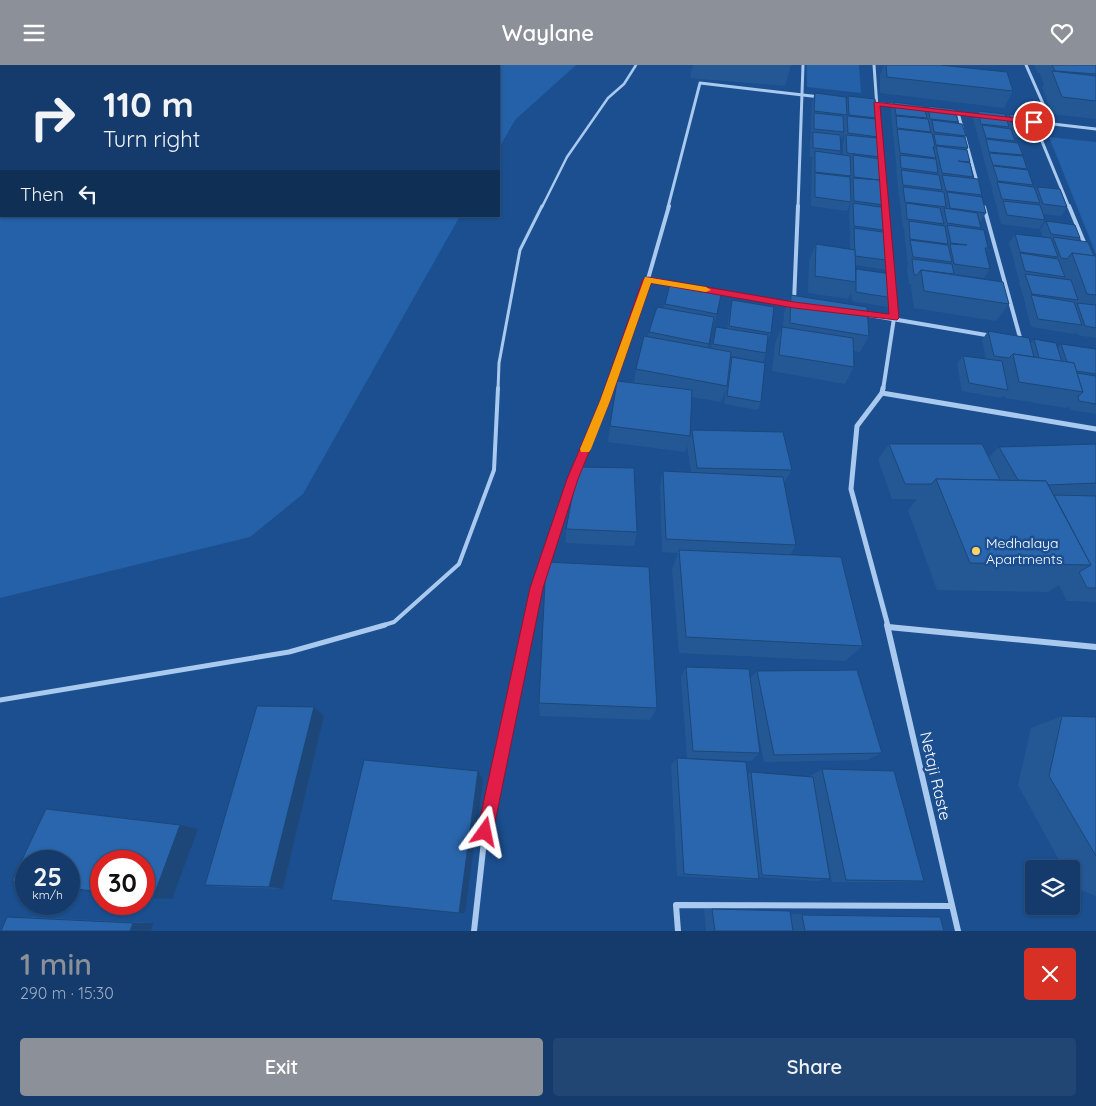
<!DOCTYPE html>
<meta charset="utf-8">
<style>
:root{--surface:#143b6b;--page:#214673;--text:#f1f3f6;--muted:#9dadc1;--line:#33557e;--accent:#8c9099}
body{margin:0;font-family:Quicksand,sans-serif;background:var(--page);color:var(--text);height:100vh;display:flex;flex-direction:column;font-size:19px;white-space:nowrap}
*{box-sizing:border-box;margin:0}
p{font-size:16px;color:var(--muted)}
.icon{flex:none;width:28px;height:28px;fill:none;stroke:currentColor;stroke-width:2;stroke-linecap:round;stroke-linejoin:round}
.map{position:relative;height:866px;overflow:hidden}
.sheet{display:flex;flex-direction:column;background:var(--surface);flex:1}
.sheet>*{flex:none}
.banner{position:absolute;left:0px;top:0px;width:500px;height:152px;box-shadow:0 1px 4px #0004,0 0 0 1px var(--line);background:#143b6b;color:var(--text);overflow:hidden}
.tools{position:absolute;left:1025px;top:795px;display:grid;gap:10px}
.tools a{display:grid;place-items:center;width:55px;height:55px;border-radius:5px;background:var(--surface);box-shadow:0 1px 4px #0004,0 0 0 1px var(--line);font-size:25px}
.speed{position:absolute;left:15px;top:785px;display:flex;gap:10px;font-size:25px;font-weight:700;text-align:center}
.speed>*{display:grid;place-content:center;width:65px;height:65px;border-radius:50%;background:var(--surface);box-shadow:0 1px 4px #0004,0 0 0 1px var(--line);line-height:1}
.speed small{font-size:12px;font-weight:400}
.speed .limit{border:8px solid #d22;background:#fff;color:#111}
.pin{position:absolute;display:grid;place-items:center;width:42px;height:42px;color:#fff;margin:-21px;border:2px solid #fff;border-radius:50%;box-shadow:0 1px 5px #0007}
.me{position:absolute;width:55px;margin:-28px;rotate:12deg;stroke-linejoin:round;filter:drop-shadow(0 0 4px #0008)}
.turn{display:flex;align-items:center;gap:18px;height:105px;padding:0 20px;font-size:22px}
.turn .icon{width:65px;height:65px;stroke-width:2.5}
.turn b{display:block;font-size:35px;line-height:42px}
.then{display:flex;align-items:center;height:48px;padding:0 20px;background:#0003;gap:10px;font-size:19px}
.round{display:grid;place-items:center;flex:none;width:52px;height:52px;border-radius:5px;background:var(--page)}
.summary{display:flex;align-items:center;justify-content:space-between;height:85px;padding:0 20px}
h1{font-size:30px;font-weight:600;line-height:38px;color:var(--accent)}
.action{display:flex;gap:10px;margin-top:auto;padding:10px 20px}
.action a{flex:1;height:58px;border-radius:5px;background:var(--accent);color:#fff;font-size:20px;font-weight:600;line-height:58px;text-align:center}
.action a+a{background:var(--page);color:var(--text)}
header{display:flex;justify-content:space-between;align-items:center;height:65px;padding:0 20px;background:var(--accent);color:#fff;font-size:22px;font-weight:600}
.map>svg:first-child{display:block}
</style>
<header><svg class="icon" aria-label="menu" viewBox="0 0 24 24"><path d="M4 6h16M4 12h16M4 18h16"/></svg>Waylane<svg class="icon" aria-label="heart" viewBox="0 0 24 24"><path d="M12 20l-8-8c-3-5 5-10 8-4 3-6 11-1 8 4z"/></svg></header>
<div class="map">
<svg width="1096" height="866" viewBox="0 0 1096 866">
<rect width="100%" height="100%" fill="#1b4f8f"/>
<g fill="#2461a8">
<path d="M341,0H576L515,55L499,83V1Z"/>
<path d="M807,0H859L861,28L807,22Z"/>
<path d="M0,69L1,151H460L303,429L250,472L0,533Z"/>
<path d="M1049,72L1096,77V189Z"/>
</g>
<g fill="none" stroke-linecap="round" stroke-linejoin="round">
<path stroke="#a9c9ee" stroke-width="2.5" d="M542,142L567,92L608,33L624,19L636,0"/>
<path stroke="#a9c9ee" stroke-width="3" d="M498,325L499,298L520,185L542,141"/>
<path stroke="#a9c9ee" stroke-width="4" d="M381,561L394,557L459,499L494,405L498,323"/>
<path stroke="#a9c9ee" stroke-width="5" d="M0,635L289,587L385,560"/>
<g stroke="#a9c9ee" stroke-width="3">
<path d="M874,0L881,99"/>
<path d="M1026,0L1052,59"/>
<path d="M871,38L899,41"/>
<path d="M950,47L981,51"/>
<path d="M958,48L978,120"/>
<path d="M1027,56L1096,64"/>
<path d="M1034,57L1069,142"/>
<path d="M883,113L885,142"/>
<path d="M668,142L700,18L820,32"/>
<path d="M798,142L803,0"/>
</g>
<g stroke="#a9c9ee" stroke-width="4">
<path d="M885,141L886,149"/>
<path d="M1069,141L1086,182"/>
<path d="M984,142L1021,276"/>
<path d="M889,195L891,214"/>
<path d="M648,214L677,219"/>
<path d="M717,227L792,240"/>
<path d="M794,237L798,141"/>
<path d="M863,249L992,271"/>
<path d="M609,325L648,214L669,141"/>
<path d="M883,325L894,253L892,227"/>
</g>
<g stroke="#a9c9ee" stroke-width="5">
<path d="M883,323L882,328L857,361L851,424L888,561"/>
<path d="M882,328L1096,364"/>
<path d="M529,561L537,523L573,414L609,323"/>
</g>
<g stroke="#a9c9ee" stroke-width="6">
<path d="M887,560L958,866"/>
<path d="M888,562L1096,582"/>
<path d="M474,866L485,767L529,560"/>
<path d="M678,866L676,840L952,841"/>
</g>
</g>
<g fill="#245895" fill-rule="evenodd">
<path d="M28,0H172V1H29Z"/>
<path d="M693,0H791L785,21L690,13Z"/>
<path d="M884,0H940L1013,26L1004,43L880,28V10Z"/>
<path d="M1034,0H1096V54L1052,49L1042,22L1044,19L1040,9V8H1038Z"/>
<path d="M815,28L846,36L848,31L877,53L876,55L877,73L879,93L884,116L882,119L884,140L883,142L890,166L889,168L893,196L888,205L856,200V204L893,233L888,242L852,236L851,228L848,234L808,228L809,196L816,179L850,184V172L851,170H850L849,147L850,144V139L847,146L811,141L812,95L813,92H810V75L811,72V56L812,37ZM844,67V74L843,78V90L839,89L841,86L840,76Z"/>
<path d="M894,37L925,47L928,41L958,57L957,58L966,71L965,72L968,83L967,85L973,112V114L982,130L981,131L986,148L981,156H979L981,163L979,164L988,183L986,187L990,204L984,213L954,209L1009,239L996,256L914,243L911,222L912,219H909L907,203L908,201L904,165L905,163H903L901,147L902,146H901L897,114L898,112H897L896,98L892,58L891,46Z"/>
<path d="M978,46L1006,54L1009,49L1036,65L1031,74L1014,72L1015,76V78L1023,90L1022,91L1027,104L1026,105L1033,120V121L1035,124L1037,122L1067,142L1061,151L1043,149L1045,155L1039,164L1001,159L997,145L998,143H997L992,126L993,125L988,110V108L984,96L985,95H984L981,83V82L977,69L978,68H977L973,54Z"/>
<path d="M1046,156L1080,173L1078,175L1094,191H1096V273L1077,270L1076,267L1074,269L1031,262L1025,239L1026,238L1025,237L1019,218L1020,215H1019L1014,197L1015,196H1014L1009,178L1015,169L1043,172L1040,165Z"/>
<path d="M791,230L869,271L860,287L853,286L854,302L845,319L772,306L775,278L782,262H783L784,247Z"/>
<path d="M732,235L771,268L767,277L766,288L763,297L731,291L730,297L732,292L761,337L758,345L724,339L726,325L721,337L692,332L690,371L685,387L608,377L610,361L634,318L636,304L648,272L649,267L664,243L665,239L717,249L712,266H711L708,282L711,283L716,262L727,264L730,244Z"/>
<path d="M988,266L1031,278L1034,274L1058,283L1061,279L1096,284V349L1070,345L1069,341L1066,343L1005,333L1004,330L1001,333L962,326L957,299L963,291L986,294L982,275Z"/>
<path d="M692,365L792,405L784,418L796,480L790,490L863,581L845,596L679,588L672,504L678,488L662,487L660,421L663,406L691,407L687,381Z"/>
<path d="M889,379L989,392L999,382L1096,379V537L1067,536L1059,520L1048,527L937,525L908,445L917,434H892L878,394Z"/>
<path d="M566,464L637,467L634,481L566,478Z"/>
<path d="M686,602L750,614L757,606L882,688L867,695L764,697L755,651L760,688L751,696L687,693L681,612Z"/>
<path d="M539,638L657,643L650,655L540,651Z"/>
<path d="M324,651L283,824L222,822L205,820Z"/>
<path d="M1062,651L1096,652V831L1075,823L1071,817V804H1064L1018,720L1031,663Z"/>
<path d="M677,693L747,710L751,707L810,712V711L822,704L924,816L906,817H832L824,777L830,814L816,816L759,812V814L749,815L677,811L671,700Z"/>
<path d="M704,844H712L791,849L940,852L944,866H706Z"/>
<path d="M7,852H34L154,858L151,866H1Z"/>
</g>
<g fill="#1d4779">
<path d="M0,0H14L12,1H1V7H0Z"/>
<path d="M68,0H101L99,1H68Z"/>
<path d="M150,0H172V1H148Z"/>
<path d="M240,0H250V1H238Z"/>
<path d="M314,642L324,651L283,824L269,822Z"/>
<path d="M478,706L483,715L465,848H459Z"/>
<path d="M180,760L198,764L172,834L153,833Z"/>
<path d="M133,858H154L151,866H130Z"/>
</g>
<g fill="#2a66ad" stroke="#1d4779">
<path d="M97,0H150L148,1H95Z"/>
<path d="M179,0H240L238,1H177Z"/>
<path d="M886,0H940L1007,7L1013,26L887,12Z"/>
<path d="M1052,0H1096V9L1055,6Z"/>
<path d="M1052,6L1096,11V36L1062,32Z"/>
<path d="M815,28L846,32L847,50L814,46Z"/>
<path d="M848,31L875,34L877,53L849,50Z"/>
<path d="M894,37L924,41L927,53L896,50Z"/>
<path d="M928,41L955,44L958,57L930,54Z"/>
<path d="M978,46L1005,49L1009,62L981,59Z"/>
<path d="M814,48L843,51L844,67L814,64Z"/>
<path d="M1009,49L1031,52L1036,65L1014,63Z"/>
<path d="M847,51L876,54L878,72L848,68Z"/>
<path d="M896,51L928,54L931,67L897,63Z"/>
<path d="M932,55L962,59L966,71L934,67Z"/>
<path d="M982,60L1011,64L1015,76L986,73Z"/>
<path d="M897,64L932,68L935,82H933L936,93L900,88Z"/>
<path d="M813,67L840,70L841,86L813,83Z"/>
<path d="M934,69L965,72L968,83L936,80Z"/>
<path d="M846,70L878,73L880,92L847,88Z"/>
<path d="M986,74L1018,78L1023,90L989,87Z"/>
<path d="M936,81L967,85L970,97L958,96L970,98L973,112L942,108Z"/>
<path d="M815,86L850,91L851,111L815,107Z"/>
<path d="M989,88L1023,91L1027,104L993,100Z"/>
<path d="M853,90L881,94L884,116L882,115L884,140L854,136L853,113L879,115L854,112Z"/>
<path d="M900,90L936,94L938,108L901,103Z"/>
<path d="M993,101L1028,105L1033,120L998,116Z"/>
<path d="M901,105L939,110L942,125L903,120Z"/>
<path d="M815,108L850,112L851,137L815,132Z"/>
<path d="M942,110L978,114L982,130L946,126Z"/>
<path d="M997,117L1034,122L1040,138L1002,134Z"/>
<path d="M903,122L944,127L946,142L905,137Z"/>
<path d="M1037,122L1060,124L1067,142L1043,139Z"/>
<path d="M947,127L982,132L986,148L950,143Z"/>
<path d="M1003,136L1040,140L1045,155L1007,150Z"/>
<path d="M853,138L887,143L890,166L854,161Z"/>
<path d="M906,138L940,143L944,159L907,154Z"/>
<path d="M944,143L977,148L981,163L947,158Z"/>
<path d="M909,156L945,161L948,179L910,174Z"/>
<path d="M1046,156L1075,160L1080,173L1051,169Z"/>
<path d="M947,160L984,165L988,183H985L990,204L954,199L950,179L967,180L951,178Z"/>
<path d="M854,163L890,168L893,196L855,191Z"/>
<path d="M1015,169L1051,173L1058,192L1020,187Z"/>
<path d="M1053,172L1088,177L1094,191L1072,188L1067,194L1061,193Z"/>
<path d="M910,175L948,180L952,197L913,192Z"/>
<path d="M816,179L855,185L856,217L815,211Z"/>
<path d="M1020,188L1058,194L1065,212L1025,206Z"/>
<path d="M1072,188L1096,191V230L1087,229Z"/>
<path d="M912,194L952,199L954,209L921,205L917,210H914Z"/>
<path d="M856,204L891,209L893,233L856,227Z"/>
<path d="M921,205L1003,217L1009,239L924,226Z"/>
<path d="M1025,209L1071,215L1078,235L1032,229Z"/>
<path d="M671,215L722,225L717,249L665,239Z"/>
<path d="M791,230L867,242L869,271L790,258Z"/>
<path d="M1031,230L1074,237L1082,260L1038,254Z"/>
<path d="M732,235L774,242L771,268L729,261Z"/>
<path d="M1077,238L1096,240V263L1085,261Z"/>
<path d="M657,242L714,252L709,279L649,267Z"/>
<path d="M716,262L768,270L766,288L713,279Z"/>
<path d="M782,262L853,273L854,302L779,290Z"/>
<path d="M988,266L1029,273L1034,292L1013,289L1009,293L994,291Z"/>
<path d="M644,271L731,287L727,321L636,304Z"/>
<path d="M1034,274L1056,278L1062,297L1039,293Z"/>
<path d="M1061,279L1096,284V309L1076,306L1074,298L1067,297Z"/>
<path d="M1013,289L1074,298L1083,327L1019,317Z"/>
<path d="M963,291L1002,296L1008,325L969,318Z"/>
<path d="M732,292L765,298L761,337L727,331Z"/>
<path d="M1077,308L1096,311V339L1079,336L1078,332L1083,327Z"/>
<path d="M617,316L692,325L690,371L610,361Z"/>
<path d="M692,365L783,367L792,405L697,403Z"/>
<path d="M889,379H982L1000,415L936,414L931,419H905Z"/>
<path d="M1096,379V418L1048,420L1046,416L1018,415L999,382Z"/>
<path d="M578,402L634,403L637,467L566,464Z"/>
<path d="M663,406L783,412L796,480L666,474Z"/>
<path d="M936,414L1046,416L1091,500L970,498Z"/>
<path d="M1054,430L1096,431V523H1087L1079,507L1091,500Z"/>
<path d="M679,485L841,492L863,581L686,572Z"/>
<path d="M546,497L649,502L657,643L539,638Z"/>
<path d="M686,602L749,604L760,688L693,686Z"/>
<path d="M857,605L882,688L774,690L757,606Z"/>
<path d="M257,641L314,642L269,822L205,820Z"/>
<path d="M1062,651L1096,652V791L1049,711Z"/>
<path d="M677,693L746,697L759,814L684,809Z"/>
<path d="M364,695L478,706L459,848L331,835Z"/>
<path d="M822,704L894,706L924,816L846,815Z"/>
<path d="M751,707L813,712L830,814L762,810Z"/>
<path d="M46,744L180,760L153,833L144,832V796H101V827L69,823V796H26V818L12,816Z"/>
<path d="M712,844L790,846L793,866H715Z"/>
<path d="M802,850L940,852L944,866H805Z"/>
<path d="M7,852L133,858L130,866H1Z"/>
</g>
<path fill="#e11d48" stroke="#92132f" d="M874,37L1034,55L1037,57L1034,59L880,41L899,253L897,255L794,243L651,218L610,336L578,414L543,523L493,767L491,772L485,774L480,772L477,767L530,523L567,414L600,336L643,214L648,212L794,237L889,249Z"/>
<path fill="#f59e0b" d="M645,212L706,222L711,225L706,227L651,218L610,336L591,384L589,387H581L580,384L600,336Z"/>
<circle fill="#ffd166" stroke="#1b4f8f" stroke-width="2" cx="976" cy="486" r="5"/>
<g text-anchor="middle" dominant-baseline="central" stroke-width="5" stroke-linejoin="round" paint-order="stroke">
<g font-size="14" fill="#fff" stroke="#1b4f8f" text-anchor="start">
<text x="986" y="478">Medhalaya<tspan x="986" dy="16">Apartments</tspan></text>
</g>
<g font-size="16" fill="#fff" stroke="#1b4f8f">
<text transform="translate(936 711) rotate(77)">Netaji Raste</text>
</g>
</g>
</svg>
<div class="tools">
<a><svg class="icon" aria-label="layers" viewBox="0 0 24 24"><path d="M12 4l9 5-9 5-9-5zM3 14l9 5 9-5"/></svg></a>
</div>
<div class="speed"><div>25<small>km/h</small></div><div class="limit">30</div></div>
<div class="pin" style="left:1034px;top:57px;background:#d93025"><svg class="icon" aria-label="arrive" viewBox="0 0 24 24"><path d="M6 21V4h12l-3 4 3 4H6"/></svg></div>
<svg class="me" style="left:485px;top:767px" viewBox="-20 -20 40 40"><path d="M0-17L14 15 0 8-14 15z" fill="#e11d48" stroke="#fff" stroke-width="4"/></svg>
<div class="banner">
<div class="turn"><svg class="icon" aria-label="right" viewBox="0 0 24 24"><path d="M7 20v-9h11M14 6l5 5-5 5"/></svg><div><b>110 m</b>Turn right</div></div>
<div class="then">Then<svg class="icon" aria-label="left" viewBox="0 0 24 24"><path d="M17 20v-9H6M10 6l-5 5 5 5"/></svg></div>
</div>
</div>
<section class="sheet">
<div class="summary"><div><h1>1 min</h1><p>290 m · 15:30</p></div><a class="round" style="background:#d93025;color:#fff"><svg class="icon" aria-label="close" viewBox="0 0 24 24"><path d="M6 6l12 12M18 6L6 18"/></svg></a></div>
<div class="action"><a>Exit</a><a>Share</a></div>
</section>
